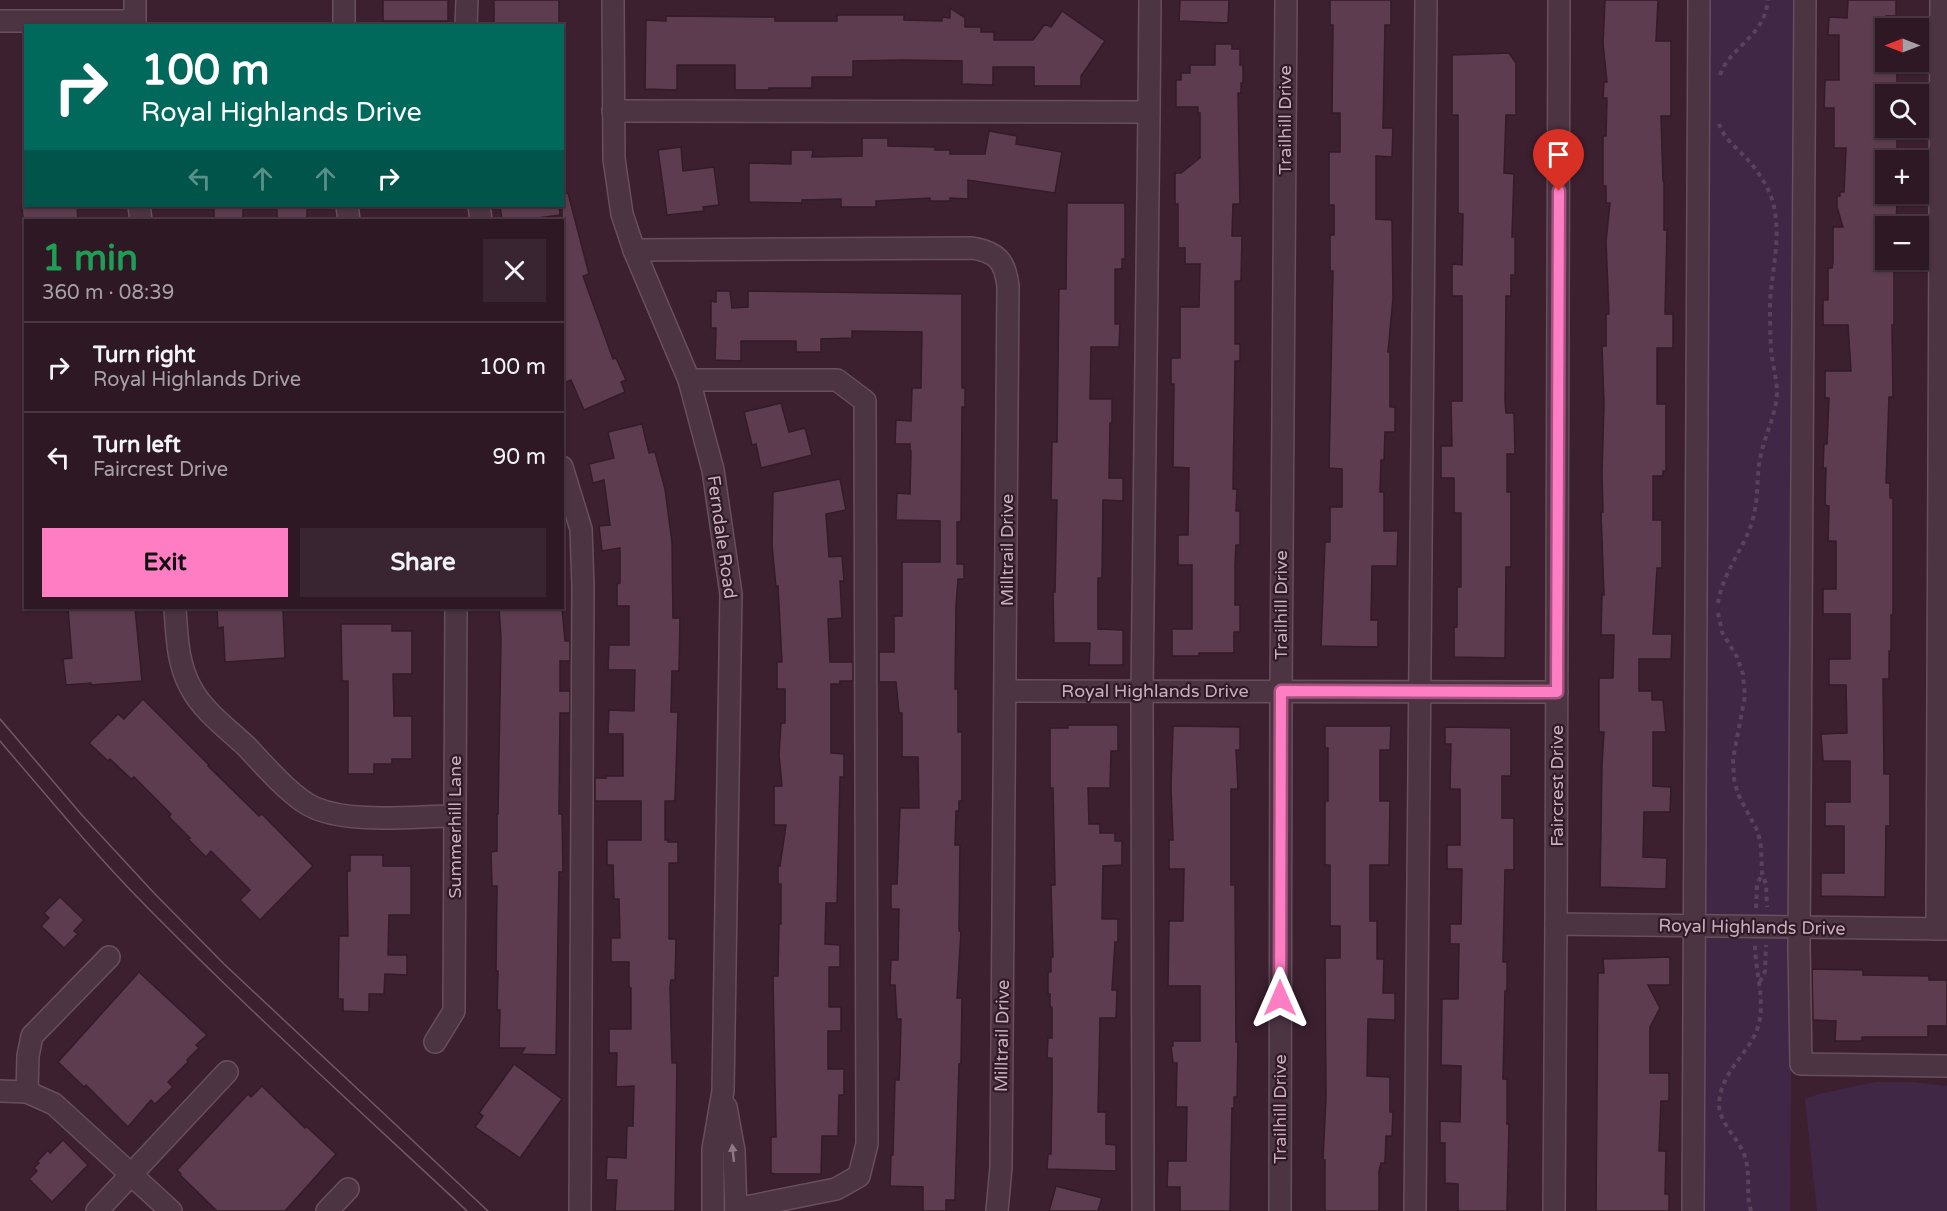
<!DOCTYPE html>
<meta charset="utf-8">
<style>
:root{--surface:#2d1824;--page:#392531;--text:#f1f3f6;--muted:#a7a0a6;--line:#483741;--accent:#ff7dc3}
body{margin:0;font-family:"Varela Round",sans-serif;background:var(--page);color:var(--text);height:100vh;display:flex;flex-direction:column;font-size:22px;white-space:nowrap}
*{box-sizing:border-box;margin:0}
p{font-size:20px;color:var(--muted)}
.icon{flex:none;width:33px;height:33px;fill:none;stroke:currentColor;stroke-width:2;stroke-linecap:round;stroke-linejoin:round}
.map{position:relative;flex:1;overflow:hidden}
.drawer{position:absolute;left:24px;top:219px;width:540px;height:390px;display:flex;flex-direction:column;background:var(--surface);border-radius:0px;box-shadow:0 2px 4px #0004,0 0 0 2px var(--line)}
.drawer>*{flex:none}
.guide{position:absolute;left:24px;top:24px;width:540px;height:183px;border-radius:0px;box-shadow:0 2px 4px #0004,0 0 0 2px var(--line);background:#00695c;color:#fff;overflow:hidden}
.needle{width:39px;rotate:270deg}
.tools{position:absolute;left:1875px;top:18px;display:grid;gap:12px}
.tools a{display:grid;place-items:center;width:54px;height:54px;border-radius:0px;background:var(--surface);box-shadow:0 2px 4px #0004,0 0 0 2px var(--line);font-size:30px}
.pin{position:absolute;display:grid;place-items:center;width:51px;height:51px;color:#fff;margin:-62px -26px;border-radius:50% 50% 50% 0;rotate:-45deg;box-shadow:0 0 6px #0007}
.pin .icon{rotate:45deg}
.me{position:absolute;width:66px;margin:-33px;rotate:0deg;stroke-linejoin:round;filter:drop-shadow(0 0 4px #0008)}
.turn{display:flex;align-items:center;gap:21px;height:126px;padding:0 18px;font-size:27px}
.turn .icon{width:78px;height:78px;stroke-width:2.5}
.turn b{display:block;font-size:42px;line-height:51px}
.lanes{display:flex;align-items:center;height:57px;padding:0 18px;background:#0003;justify-content:center;gap:30px;direction:ltr}
.lanes .off{opacity:.35}
.round{display:grid;place-items:center;flex:none;width:63px;height:63px;border-radius:0px;background:var(--page)}
.summary{display:flex;align-items:center;justify-content:space-between;height:102px;padding:0 18px}
h1{font-size:36px;font-weight:800;line-height:45px;color:#1e9e55}
.action{display:flex;gap:12px;margin-top:auto;padding:12px 18px}
.action a{flex:1;height:69px;border-radius:0px;background:var(--accent);color:#111;font-size:24px;font-weight:800;line-height:69px;text-align:center}
.action a+a{background:var(--page);color:var(--text)}
ul{padding:0;list-style:none}
li{display:flex;align-items:center;gap:18px;height:90px;padding:0 18px;border-top:2px solid var(--line)}
li div{flex:1}
li b{display:block;font-size:22px}
li em{font-style:normal}
.map>svg:first-child{display:block}
</style>
<div class="map">
<svg width="1947" height="1211" viewBox="0 0 1947 1211">
<rect width="100%" height="100%" fill="#3c2030"/>
<g fill="#402745">
<path d="M1696,0H1799L1790,1211H1692Z"/>
<path d="M1876,1082H1912L1947,1086V1211H1817L1805,1099L1819,1094Z"/>
</g>
<g fill="#5c3c4e" stroke="#331b29" stroke-width="1.5">
<rect x="383" y="0" width="65" height="21"/>
<rect x="494" y="0" width="65" height="23"/>
<path d="M1180,0H1229L1228,23L1179,21Z"/>
<path d="M1330,0H1391V25H1385L1383,128H1393L1392,157L1376,156V219L1392,220L1393,298L1388,352H1390V407H1395V432H1385L1384,460H1381L1380,492H1384V531H1398L1397,566H1372L1371,620H1378V647L1321,646L1325,542H1330V507H1342V469L1329,468L1333,271H1330V235H1334V205H1329V152H1340V113H1332L1333,25H1330Z"/>
<path d="M1605,0H1658L1656,41H1671V116H1661L1663,181H1664V230H1667L1665,314H1673V348H1657V404H1666V471H1663V476H1653V520H1662V568H1657L1653,634H1672L1671,659H1639V691H1652V700H1663L1666,732H1653V786L1671,787L1670,812H1644L1643,857L1667,858L1666,889L1600,887L1602,765L1604,732H1599V678H1613L1614,635H1601L1602,594L1604,595L1601,512H1603L1602,475L1604,403L1602,346H1606V314H1609L1606,242L1610,203H1606V186H1603V136H1606L1607,98H1603L1604,82H1607L1603,43Z"/>
<path d="M1848,0H1896V16H1886V62H1896L1897,77V94H1886V128H1897V158H1886V194H1894V200H1897L1896,226H1886V262H1894V325H1892L1893,397H1889L1886,483H1890V498H1893V615H1891V651H1889V679H1883L1884,774H1890V826H1886L1885,897L1821,896V873H1844V826H1825V802H1850V761H1823L1821,734L1847,733L1846,685H1829V659H1850V614H1823V589H1836V541H1828L1829,506L1825,505L1826,468H1823L1824,444H1827L1829,398H1825V371H1851L1848,325H1823V300H1828V268H1832L1833,262V227H1843L1837,207V196H1840V192H1844L1846,148H1834V108H1824L1825,80H1839V35H1828L1829,17L1847,18Z"/>
<path d="M950,8L965,18V27H981V32H994V40H1033L1045,24L1051,27L1062,11L1105,41L1081,76V86H1034V67H993V85L962,84V61L904,60L853,61V77H812V88H769V90H735V65H677V90L645,89L646,20L666,21V16L775,17V21H837V15H904V20L942,21V17L950,18Z"/>
<path d="M1215,44H1232V49H1240V65H1243V83H1241V93H1238L1240,204H1233L1232,236H1242L1241,281H1235V344H1240V361H1235L1233,489H1237L1236,511H1240V545H1236L1235,565V605H1240V632H1234V653H1199V656H1172V629H1192V565H1178V535H1188L1189,468L1173,467L1174,384H1171V358H1180V307H1199L1200,264H1185V248H1178V204H1175V173H1181L1200,158V113H1198V107H1176V80H1181V73H1190V65H1215Z"/>
<path d="M1509,53L1516,63V115H1506L1504,173L1514,174L1512,237H1515V275H1511V296H1506L1505,401L1506,413H1514L1515,454H1507V492H1511V567H1506L1505,658L1454,657V627H1457V587H1461V513H1454V478H1441V446H1452L1451,401H1462V296H1452V264L1462,265L1463,214L1458,213V115H1452V55Z"/>
<path d="M989,131L1017,136L1016,144L1062,152L1055,193L968,180V199L950,198V201H930V198L876,201V207H841V199L802,200V203L749,202V163L791,164V150H813L812,157L862,156V138H888V146L935,147V150H950V154H985Z"/>
<path d="M681,147L683,171L714,167L719,205L703,207L704,211L667,215L658,150Z"/>
<path d="M568,193L589,274L583,276L613,359L616,358L626,380L621,382L625,392L584,410L571,380L562,384V194Z"/>
<path d="M1067,203H1125V259H1122V269H1115V324H1120L1119,347H1091L1090,399H1112V423H1110L1109,478H1123V501L1103,500L1102,578H1098V629L1123,630V665H1089L1090,643H1054L1053,592H1055L1057,500H1051L1052,442H1057L1059,289H1066Z"/>
<path d="M22,206H77L78,220H23Z"/>
<rect x="214" y="206" width="29" height="14"/>
<rect x="277" y="206" width="30" height="14"/>
<path d="M500,206H559L560,215L522,220H502Z"/>
<path d="M716,291H730L732,308L748,307V291L962,294V388H965V407H962V410L961,522H957V564H964V579H958L956,606L955,689H958V732H962V801H959V811H956L955,845H960L959,931H961L957,998H962L961,1064H959L955,1200H946V1211H923V1187L890,1186L891,1155H893L895,1080H899L900,1060L901,1019H897L895,985H890L891,960H898L899,909H891V884H897L900,808H919L918,757H902V713H899L896,682H879V652H894V616H902V562H940V521L896,520L897,493L910,494L911,451H910V444H895L896,420L911,421L912,388H921L922,332L852,331V338L821,339V352H796V341H741V361L715,360L716,328H711V301L716,302Z"/>
<path d="M781,403L789,432L805,428L812,455L761,468L756,444L752,445L744,412Z"/>
<path d="M642,424L649,453L655,452L665,489L672,542L673,618H680L679,671H672L671,712H678L675,801H665V840H668V842H678V863H669V939H676L675,980H671L670,987L672,1063H677L675,1211H615L617,1180H606L607,1157L626,1158L627,1126H633L634,1086L616,1087L617,1053H609V1029H631V988L629,987V962H611V938H620L619,899H614L613,865H607V840H641V801H595V778H606V776H623V734H608L609,710L634,711L635,670H608L609,645H629V606H617V584L620,583V548L602,551L599,526L610,525L604,480L593,483L589,464L614,458L608,432Z"/>
<path d="M840,479L846,510L826,514L829,557L842,556L844,581H840L842,618L828,619L830,662H853V681H840V684H831V753L844,754V777H840L837,903H826L825,944L840,945V967H829V1007H841V1031H828V1069H844V1095H839L838,1136H822L821,1174H775L771,1173V1137H776L773,976H778L779,924H781V884H778V866H780L786,825H774V786H782L779,755L781,723H785V689H777V662H782L778,586L776,587L772,545L773,492Z"/>
<path d="M68,608H135L142,681L91,685V683L66,685L63,659L72,658Z"/>
<path d="M217,608H283L285,658L225,662L223,627L218,628Z"/>
<path d="M499,608H562L565,641H570V661H560V691H570V713H560L559,814H562L563,872H559L556,1055L521,1054L525,1048H499L500,1010H497L498,971H496L497,886H492L491,852L497,851V814H498L501,639Z"/>
<path d="M341,624H392V631H412V674H393L394,716H412V759H392V764H374V774H348V681H342Z"/>
<path d="M143,699L209,765L208,766L259,816L262,814L313,866L260,920L240,900L250,890L211,851L206,857L188,839L190,838L169,817L171,814L134,777L131,779L110,759L108,761L89,743L118,714L124,719Z"/>
<path d="M1068,725H1118V751H1111L1110,788H1088L1089,824H1100V833H1115V841H1122V865L1103,866L1102,919H1118V942H1115L1112,990H1117L1116,1018H1100L1099,1068L1098,1112H1106V1144L1116,1145V1171L1047,1169L1048,1154H1051L1052,1092V1058H1047L1048,1038H1052V1007H1050V994H1048V972H1051V957H1053L1051,885H1055L1053,788H1050V728H1068Z"/>
<path d="M1173,726L1240,727V750H1236L1238,789H1231V885H1235L1236,1042H1238L1237,1097H1234V1108H1232L1230,1211H1180V1187H1167L1168,1161H1186L1187,1107H1176L1177,1063H1173L1171,1046H1173V1041H1200V986H1168L1169,921H1183L1184,869H1169V840H1173L1171,788Z"/>
<path d="M1325,726H1391L1390,750H1380V801H1390L1389,865H1370V921H1377V959H1384L1383,993H1395V1020L1368,1019L1367,1076L1390,1077V1112H1393L1392,1136H1386L1385,1163H1381L1379,1171V1211H1325V1160H1323L1326,1098L1325,958H1340V926H1330V865H1325V801H1328V748H1325Z"/>
<path d="M1445,727L1511,728V776H1502V818H1514V870H1505L1503,962H1507V991H1505L1503,1079H1507V1124H1509L1507,1211H1458V1184L1445,1183V1143H1440V1121L1460,1122L1461,1066L1441,1065L1442,999H1458L1459,944H1450V924H1461L1462,869H1447V845H1460V789H1450L1451,744H1445Z"/>
<path d="M350,855H383V866H411V915H389L388,955H407V975L385,974L384,994H369V1012L343,1011V999H338L339,936H348L347,871H350Z"/>
<path d="M60,897L84,920L74,931L78,934L64,948L41,926L49,918L44,913Z"/>
<path d="M1670,957V985H1648L1660,1008L1650,1027V1073H1669V1101H1661L1659,1151H1666L1665,1194H1669V1211H1596L1598,973H1604L1603,959Z"/>
<path d="M1812,969L1863,970V975L1929,976V980H1947V1026H1928V1037H1862V1041H1835L1836,1021L1813,1020Z"/>
<path d="M139,972L207,1035L196,1045L199,1048L187,1060L188,1062L168,1082L173,1087L155,1104L151,1100L128,1127L86,1085L84,1087L58,1062Z"/>
<path d="M514,1064L562,1099L520,1158L475,1127L483,1116L479,1113Z"/>
<path d="M262,1086L305,1128L306,1126L336,1154L285,1211H217L180,1175L181,1174L177,1170L248,1094L251,1097Z"/>
<path d="M63,1140L88,1165L52,1202L29,1179L37,1171L34,1168L39,1163L37,1162L48,1150L50,1153Z"/>
<path d="M1056,1186L1102,1198L1098,1211H1049Z"/>
</g>
<g fill="none" stroke-linecap="round" stroke-linejoin="round">
<g stroke="#674f5c" stroke-width="24">
<g id="minor">
<path d="M135,0V26"/>
<path d="M344,0V26"/>
<path d="M613,0L614,159L622,214L634,250L689,380L713,470L731,594L723,1091L713,1149V1211"/>
<path d="M1805,0L1799,947L1801,1064L1947,1066"/>
<path d="M0,21H135"/>
<path d="M466,26L467,0"/>
<path d="M613,111L1149,112L1150,0"/>
<path d="M139,206L141,220"/>
<path d="M347,206L349,220"/>
<path d="M479,206L481,220"/>
<path d="M634,250L972,248C997,252 1005,261 1008,286L1001,1167L997,1211"/>
<path d="M689,380H837L865,401L867,1144L859,1176L836,1189L736,1209"/>
<path d="M562,467L581,529L583,587L580,1211"/>
<path d="M175,608C177,635 177,663 191,688C203,711 228,729 247,747C264,765 293,799 315,808C353,824 414,816 455,816"/>
<path d="M1006,691L1557,692"/>
<path d="M1556,924L1947,929"/>
<path d="M1937,929L1941,0"/>
<path d="M435,1042L454,1011L456,608"/>
<path d="M0,1091L27,1092L54,1104L171,1211"/>
<path d="M27,1092L28,1056L32,1036L109,957"/>
<path d="M726,1107L734,1151L736,1211"/>
<path d="M97,1211L227,1072"/>
<path d="M327,1211L348,1189"/>
<path d="M1143,1211L1142,691L1149,112"/>
<path d="M1280,1211L1281,691L1286,0"/>
<path d="M1415,1211L1426,0"/>
<path d="M1554,1211L1556,924L1559,0"/>
<path d="M1693,1211L1699,0"/>
</g>
</g>
<g stroke="#5a425b" stroke-width="4" stroke-dasharray="4.5 4.5" stroke-linecap="butt">
<path d="M1720,75C1731,45 1764,38 1768,0"/>
<path d="M1718,603C1723,569 1750,543 1755,509C1759,490 1756,470 1762,450C1767,431 1776,413 1777,393C1777,378 1772,363 1771,348C1770,333 1770,317 1770,302C1772,270 1781,239 1774,207C1771,190 1758,171 1747,159C1737,148 1724,139 1719,124"/>
<path d="M1718,613L1722,632L1737,657L1743,674L1745,696L1733,759L1734,779L1738,794L1758,832L1761,847L1762,873L1766,884L1767,907"/>
<path d="M1756,908L1757,885L1762,874"/>
<path d="M1760,982L1765,971L1766,945"/>
<path d="M1751,1211C1745,1192 1752,1171 1743,1152C1736,1136 1719,1122 1719,1104C1721,1070 1748,1056 1758,1027C1766,1001 1755,972 1755,945"/>
</g>
<use href="#minor" stroke="#4c3442" stroke-width="21"/>
<g stroke="#735666" stroke-width="1.5">
<path d="M0,719L81,814L154,893L224,964L488,1211"/>
<path d="M0,741C47,796 93,852 144,904C248,1010 359,1110 467,1211"/>
</g>
</g>
<defs><path id="oneway-solid" d="M-6-.8H1V-3.2L6.5 0L1 3.2V.8H-6Z" transform="scale(1.5)"/></defs>
<use fill="#907885" href="#oneway-solid" transform="translate(733 1153) rotate(-96)"/>
<g fill="none" stroke-linecap="round" stroke-linejoin="round">
<g stroke="#a6517f" stroke-width="15">
<path id="route" d="M1280,998L1281,691L1557,692L1559,191"/>
</g>
<use href="#route" stroke="#ff7dc3" stroke-width="10"/>
</g>
<g text-anchor="middle" dominant-baseline="central" stroke-width="4.5" stroke-linejoin="round" paint-order="stroke">
<g font-size="18" fill="#c8afbc" stroke="#311927">
<text transform="translate(1285 120) rotate(-90)">Trailhill Drive</text>
<text transform="translate(722 537) rotate(82)">Ferndale Road</text>
<text transform="translate(1007 550) rotate(-90)">Milltrail Drive</text>
<text transform="translate(1281 605) rotate(-90)">Trailhill Drive</text>
<text x="1155" y="691">Royal Highlands Drive</text>
<text transform="translate(1557 786) rotate(-90)">Faircrest Drive</text>
<text transform="translate(455 827) rotate(-90)">Summerhill Lane</text>
<text transform="translate(1752 927) rotate(1)">Royal Highlands Drive</text>
<text transform="translate(1002 1036) rotate(-89)">Milltrail Drive</text>
<text transform="translate(1280 1109) rotate(-90)">Trailhill Drive</text>
</g>
</g>
</svg>
<div class="tools">
<a><svg class="needle" viewBox="-14 -14 28 28"><path d="M0-13l5 13h-10z" fill="#e53935"/><path d="M0 13l5-13h-10z" fill="#a7a0a6"/></svg></a>
<a><svg class="icon" aria-label="search" viewBox="0 0 24 24"><circle cx="10" cy="10" r="6"/><path d="M15 15l6 6"/></svg></a>
<a>+</a>
<a>−</a>
</div>
<div class="pin" style="left:1559px;top:191px;background:#d93025"><svg class="icon" aria-label="arrive" viewBox="0 0 24 24"><path d="M6 21V4h12l-3 4 3 4H6"/></svg></div>
<svg class="me" style="left:1280px;top:998px" viewBox="-20 -20 40 40"><path d="M0-17L14 15 0 8-14 15z" fill="#ff7dc3" stroke="#fff" stroke-width="4"/></svg>
<div class="guide">
<div class="turn"><svg class="icon" aria-label="right" viewBox="0 0 24 24"><path d="M7 20v-9h11M14 6l5 5-5 5"/></svg><div><b>100 m</b>Royal Highlands Drive</div></div>
<div class="lanes"><svg class="icon off" aria-label="left" viewBox="0 0 24 24"><path d="M17 20v-9H6M10 6l-5 5 5 5"/></svg><svg class="icon off" aria-label="ahead" viewBox="0 0 24 24"><path d="M12 20V5M6 11l6-6 6 6"/></svg><svg class="icon off" aria-label="ahead" viewBox="0 0 24 24"><path d="M12 20V5M6 11l6-6 6 6"/></svg><svg class="icon" aria-label="right" viewBox="0 0 24 24"><path d="M7 20v-9h11M14 6l5 5-5 5"/></svg></div>
</div>
<section class="drawer">
<div class="summary"><div><h1>1 min</h1><p>360 m · 08:39</p></div><a class="round"><svg class="icon" aria-label="close" viewBox="0 0 24 24"><path d="M6 6l12 12M18 6L6 18"/></svg></a></div>
<ul>
<li><svg class="icon" aria-label="right" viewBox="0 0 24 24"><path d="M7 20v-9h11M14 6l5 5-5 5"/></svg><div><b>Turn right</b><p>Royal Highlands Drive</p></div><em>100 m</em></li>
<li><svg class="icon" aria-label="left" viewBox="0 0 24 24"><path d="M17 20v-9H6M10 6l-5 5 5 5"/></svg><div><b>Turn left</b><p>Faircrest Drive</p></div><em>90 m</em></li>
</ul>
<div class="action"><a>Exit</a><a>Share</a></div>
</section>
</div>
